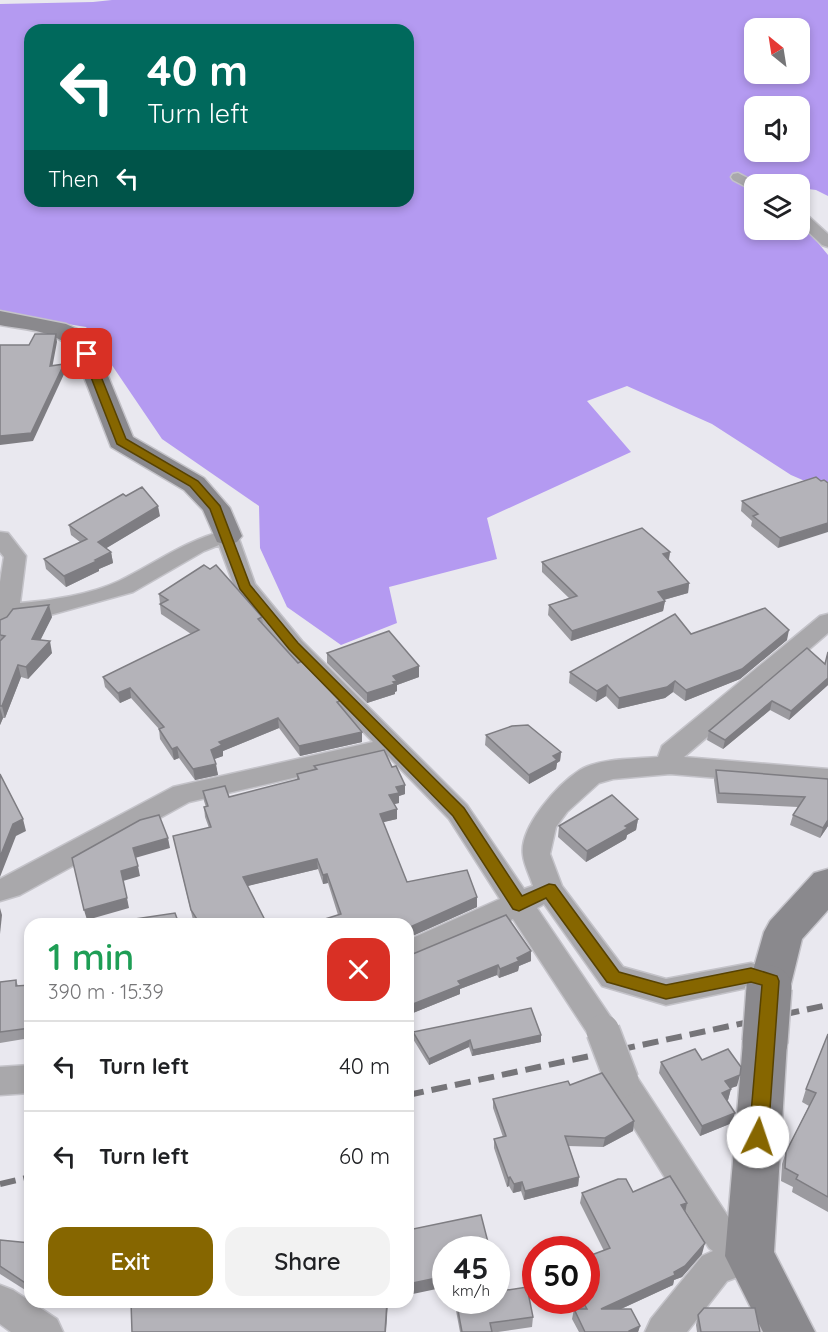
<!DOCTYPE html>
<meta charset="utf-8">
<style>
:root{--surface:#fff;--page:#f2f2f2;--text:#202124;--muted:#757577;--line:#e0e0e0;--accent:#866600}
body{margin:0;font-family:Quicksand,sans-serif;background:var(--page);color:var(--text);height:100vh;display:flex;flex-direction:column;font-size:22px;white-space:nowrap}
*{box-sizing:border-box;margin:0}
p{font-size:20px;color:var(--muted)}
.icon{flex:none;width:33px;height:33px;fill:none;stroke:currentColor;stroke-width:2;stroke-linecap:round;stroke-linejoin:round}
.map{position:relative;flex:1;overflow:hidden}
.drawer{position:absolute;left:24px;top:918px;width:390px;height:390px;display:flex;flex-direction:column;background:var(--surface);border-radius:18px;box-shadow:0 3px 9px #0003}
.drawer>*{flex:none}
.hud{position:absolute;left:24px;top:24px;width:390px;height:183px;border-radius:18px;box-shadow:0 3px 9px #0003;background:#00695c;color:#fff;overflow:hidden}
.needle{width:39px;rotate:330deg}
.buttons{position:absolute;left:744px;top:18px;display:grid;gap:12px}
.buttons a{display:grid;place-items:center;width:66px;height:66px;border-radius:12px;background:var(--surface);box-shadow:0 3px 9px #0003;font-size:30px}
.speed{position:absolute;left:432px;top:1236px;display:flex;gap:12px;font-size:30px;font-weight:700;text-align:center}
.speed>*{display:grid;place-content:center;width:78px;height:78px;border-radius:50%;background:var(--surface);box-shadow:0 3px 9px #0003;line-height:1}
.speed small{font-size:15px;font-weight:400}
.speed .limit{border:9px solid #d22;background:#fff;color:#111}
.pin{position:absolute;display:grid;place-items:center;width:51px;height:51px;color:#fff;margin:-26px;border-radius:12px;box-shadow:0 3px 9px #0006}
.me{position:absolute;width:66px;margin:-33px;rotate:4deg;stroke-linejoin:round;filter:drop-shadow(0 0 4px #0008)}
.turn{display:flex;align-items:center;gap:21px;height:126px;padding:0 24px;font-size:27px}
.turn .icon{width:78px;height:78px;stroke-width:2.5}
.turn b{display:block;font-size:42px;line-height:51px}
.then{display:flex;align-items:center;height:57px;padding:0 24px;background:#0003;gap:12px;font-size:22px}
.round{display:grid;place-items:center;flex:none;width:63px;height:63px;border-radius:18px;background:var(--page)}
.overview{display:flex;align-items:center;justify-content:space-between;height:102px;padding:0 24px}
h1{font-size:36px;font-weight:600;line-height:45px;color:#1e9e55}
.action{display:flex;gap:12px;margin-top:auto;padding:12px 24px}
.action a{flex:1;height:69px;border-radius:18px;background:var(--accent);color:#fff;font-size:24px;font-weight:600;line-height:69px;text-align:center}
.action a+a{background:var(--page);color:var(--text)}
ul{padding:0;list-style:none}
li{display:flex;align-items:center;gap:18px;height:90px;padding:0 24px;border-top:2px solid var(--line)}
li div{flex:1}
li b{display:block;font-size:22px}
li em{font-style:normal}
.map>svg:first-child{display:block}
</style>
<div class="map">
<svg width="828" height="1332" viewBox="0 0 828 1332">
<rect width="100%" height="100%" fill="#e9e8ef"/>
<path fill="#b49af1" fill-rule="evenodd" d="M112,0H828V196L816,190L800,188V184L747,181L754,187V230H800V221L828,255V491L791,475L712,424L627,386L587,401L631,452L487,518L497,559L389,587L397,623L341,645L287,607L260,548L259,506L162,439L86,327L0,313V4L93,2ZM754,28H800V74H754ZM30,30H408V201H30ZM754,106H800V152H754Z"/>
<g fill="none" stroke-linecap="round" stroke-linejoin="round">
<g stroke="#c4c3c9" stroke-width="3">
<g id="street">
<path d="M738,173L759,184H754V191L733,180L731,177L733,174Z"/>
<path d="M800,211L805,213L828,234V247L822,245L800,224Z"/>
<path d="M227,530L235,531L238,536L255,584L302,641L467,805L524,889L533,886C530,876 524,865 523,855C519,827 558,784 580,770C599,758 636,759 658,757L662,746L820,616L828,614V633L684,757L828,769V787L670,774L613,779L599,783L567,812L556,827L550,854L562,886L623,967L666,979L751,963L782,972L786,981L782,990L771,993L751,987L666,1005L602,986L544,904L537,908L614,1022L619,1031L614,1040L603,1044L592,1040L513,919L408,965V940L500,899L449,819L388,756L189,802L20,895L0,901V879L173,787L373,742L286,651L236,591L219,545L204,551L133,592L50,615L14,618L8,627L0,629V582L4,557L0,552V532L8,533L26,556L20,603C49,601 92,594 119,581C158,562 183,541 227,530Z"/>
<path d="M30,1065V1093L0,1095V1067Z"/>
<path d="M622,1067L633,1071L733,1224L762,1244L767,1256L762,1268L727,1281L687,1332H645L651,1319L702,1256L713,1251L709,1248L611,1091L606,1081L611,1071Z"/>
<path d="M0,1285L13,1290L57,1319L63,1332H11L0,1324Z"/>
</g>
</g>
<g stroke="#c4c3c9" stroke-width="3">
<g id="secondary">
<path d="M0,311L66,324L86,333L99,354L133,437L204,478L230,508L242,536L237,542L227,545L217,542L203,510L184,490L111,447L75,354C60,330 26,330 0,325Z"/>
<path d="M828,869V910L802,939L790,988L784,1000L769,1005L754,1000L748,988L764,932L770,921L814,873Z"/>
<path d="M765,1024L780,1029L787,1042L774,1252L815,1332H763L725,1256L743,1042L750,1029Z"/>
</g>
</g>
<use href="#street" fill="#a9a8ab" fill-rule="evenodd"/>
<use href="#secondary" fill="#8a898d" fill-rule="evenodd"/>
<g stroke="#767579" stroke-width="6" stroke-dasharray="16 8" stroke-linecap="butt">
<path d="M408,1095L828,1005"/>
<path d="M0,1184L30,1177"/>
</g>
<g stroke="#c4c3c9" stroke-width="36" stroke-linecap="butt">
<path id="street-bridge" d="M603,1031L622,1081"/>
</g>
<g stroke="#c4c3c9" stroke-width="48" stroke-linecap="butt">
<path id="secondary-bridge" d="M765,1042L769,988"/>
</g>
<use href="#street-bridge" stroke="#a9a8ab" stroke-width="33"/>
<use href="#secondary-bridge" stroke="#8a898d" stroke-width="45"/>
</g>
<g fill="#9b9a9f">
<path d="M816,477L778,548L751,526L752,521L741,511L742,501Z"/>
<path d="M160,516L106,548L111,552L113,563L99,569V571L66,587L46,569L44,559L80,542L71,535L69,525Z"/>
<path d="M670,552L669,560L689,583L688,593L664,600L665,601L663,611L571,641L548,615L549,605L569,598L542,572V562Z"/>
<path d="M159,594L262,617L263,624L298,663L340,707L362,742L300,756L279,728L223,751V756L214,759L218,775L195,780L179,758L174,760L160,739L159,729L131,698L120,703L105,687L103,677L191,634L161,614Z"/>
<path d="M52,617L40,640L52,653L28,679L21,677L5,718H3L0,725V636Z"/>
<path d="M691,634L787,640L740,679L685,701L673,692L665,698L618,709L606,696L596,702L569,683L570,672Z"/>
<path d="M828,651V685L789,720L770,710L723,749L707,740L709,731L825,664Z"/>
<path d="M327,653L419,666V677L397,685V691L395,692V694L367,703L327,663Z"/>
<path d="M486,735L561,752L560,761L557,763L556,769L529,784L485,745Z"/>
<path d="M314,766L392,767L405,785V794L399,796V803L394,804L397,819L383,822L407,882L477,897V907L408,938V924L338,915L328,883L323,884L318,869L247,886L267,924H196L193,920L173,836L209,828L205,817L204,807H206L204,801L203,791L229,797L297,780V774L314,769Z"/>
<path d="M716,770L828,779V826L820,838L790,825L793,815L798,807L717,803L714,780Z"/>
<path d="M638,819L636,830L627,835L626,839L586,862L558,837L559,826Z"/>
<path d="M408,956L531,961L519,966L518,971L499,978L497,975L460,989V994L408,1015Z"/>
<path d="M16,980L18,986L30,985V1038L0,1043V982Z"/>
<path d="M413,1032L541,1035V1042L472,1056L469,1047L429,1065L413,1039Z"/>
<path d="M828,1034V1212L792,1192L793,1187L781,1181L782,1164L786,1152L809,1106L802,1102L806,1089Z"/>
<path d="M702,1060L737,1086L731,1088L728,1100H727L732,1123L700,1136L659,1073L661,1062Z"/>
<path d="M570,1085L634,1121L633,1131L603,1147L568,1146L579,1177L578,1186L524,1200L521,1191L513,1193L509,1186L507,1187L494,1148V1139L503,1137L493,1108V1099Z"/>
<path d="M633,1192L685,1211L702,1254L682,1277L674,1280L673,1285L621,1309L640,1326L638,1332H579L572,1319L574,1309H580L575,1300H586L604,1251L580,1203L582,1193Z"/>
<path d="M0,1240L30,1243V1293L0,1274Z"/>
<path d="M501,1291L533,1317L532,1327L498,1332H460L454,1300H496Z"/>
<path d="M43,1302H56L52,1308Z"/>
<path d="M698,1315L760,1332H697L696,1325Z"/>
</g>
<g fill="#7e7d82">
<path d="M56,334L57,342L51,374L50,366Z"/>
<path d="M64,364L65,372L33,441L0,445V436Z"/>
<path d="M158,506L160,516L100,552L98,542Z"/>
<path d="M828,523V532L778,548L780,538Z"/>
<path d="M111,552L113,563L99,569V571L66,587L64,576Z"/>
<path d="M670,552L668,562L663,554Z"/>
<path d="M689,583L688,593L656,602L658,592Z"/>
<path d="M665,601L663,611L571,641L572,631Z"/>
<path d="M49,605L52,617L35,651L32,639Z"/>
<path d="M789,630L787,640L740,679L685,701L686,690Z"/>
<path d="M50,641L52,653L28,679L26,667Z"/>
<path d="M18,665L21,677L5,718L2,706Z"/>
<path d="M419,666V677L397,685V691L395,692V694L367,703V693L393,676Z"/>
<path d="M828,678V685L789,720L791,711Z"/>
<path d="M675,681L673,692L665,698L618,709L619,698Z"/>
<path d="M607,685L606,696L596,702L597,691Z"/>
<path d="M130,688L131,698L120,703L118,693Z"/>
<path d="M772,701L770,710L723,749L725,740Z"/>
<path d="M0,708L3,718L0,725Z"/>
<path d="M278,718L279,728L223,751V756L212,760L211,750L219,742Z"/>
<path d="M362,732V742L300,756L299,746Z"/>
<path d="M177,747L179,758L174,760L172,749Z"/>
<path d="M561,752L560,761L557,763L556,769L529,784V775L553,756Z"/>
<path d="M216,764L218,775L195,780L193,769Z"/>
<path d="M405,785V794L399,796V803L390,805L389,795L396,787Z"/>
<path d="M397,809V819L380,823V814Z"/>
<path d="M23,819L26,831L16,836L0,877V857L13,824Z"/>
<path d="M638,819L636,830L627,835L626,839L586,862L587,851L625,826Z"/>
<path d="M828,820V826L820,838L823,828Z"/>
<path d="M168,838L170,848L135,858L133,848Z"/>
<path d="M317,859L318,869L244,887L243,877Z"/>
<path d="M138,866L140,876L123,881L121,871Z"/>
<path d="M327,874L328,883L323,884V875Z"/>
<path d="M477,897V907L408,938V928Z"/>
<path d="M127,898L129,908L87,920L84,910Z"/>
<path d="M0,908L2,915L0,934Z"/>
<path d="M531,951V961L519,966L518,971L499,978L500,969L517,958Z"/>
<path d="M498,965L497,975L460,989V994L408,1015V1006L458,981Z"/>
<path d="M541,1035V1042L472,1056L473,1050Z"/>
<path d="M470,1040L469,1047L429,1065V1059Z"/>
<path d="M740,1075L737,1086L722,1091L725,1081Z"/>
<path d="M731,1089L728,1100L719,1104L722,1093Z"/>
<path d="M735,1113L732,1123L700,1136L702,1126Z"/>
<path d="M634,1121L633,1131L603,1147L605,1138Z"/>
<path d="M510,1177L509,1186L507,1187L508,1178Z"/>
<path d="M579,1177L578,1186L524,1200L525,1191Z"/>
<path d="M522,1182L521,1191L513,1193L514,1184Z"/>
<path d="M687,1203L685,1213L681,1205Z"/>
<path d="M705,1243L702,1254L682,1277L674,1280L673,1285L599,1319L601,1309L674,1272Z"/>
<path d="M446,1276V1287L408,1295V1284Z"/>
<path d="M50,1302H56L52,1308Z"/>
<path d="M387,1302H388L386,1332H385Z"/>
<path d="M640,1326L638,1332H629V1331Z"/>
</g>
<g fill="#b4b3b9" stroke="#7e7d82" stroke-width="1.5">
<path d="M35,334H56L50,366L64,364L31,433L0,436V345H29Z"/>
<path d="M816,477L821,481L824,480L828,483V523L780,538L753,516L758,514L742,501Z"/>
<path d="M142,487L158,506L98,542L111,552L95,560L97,561L64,576L44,559L87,539L69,525L123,494L126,496Z"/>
<path d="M642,528L670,552L663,554L689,583L658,592L665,601L572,631L549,605L577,596L542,562Z"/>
<path d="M204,565L210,569L216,565L262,617L258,619L298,663L302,661L340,701L337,702L362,732L299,746L278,718L219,742L222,745L211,750L216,764L193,769L177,747L172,749L159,729L164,727L130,688L118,693L103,677L199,630L160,604L168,600L159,594Z"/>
<path d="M49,605L32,639L50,641L26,667L18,665L2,706H0V641L5,636L0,635V620L7,617L13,609Z"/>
<path d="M765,608L789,630L742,669L686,690L675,681L667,687L619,698L607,685L597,691L570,672L675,614L691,634Z"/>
<path d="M389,631L419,666L393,676L397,681L393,682L395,684L367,693L327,653Z"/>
<path d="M807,648L825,664L828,652V678L791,711L772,701L725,740L709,731Z"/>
<path d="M528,725L561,752L553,756L557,760L529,775L486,735L512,726Z"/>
<path d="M384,750L392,767L396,766L405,785L396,787L399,793L389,795L397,809L380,814L407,882L467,870L477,897L408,928V924H309L341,914L327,874L323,875L317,859L243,877L267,924H200L191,910L173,836L211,827L204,807L208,806L203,791L225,786L229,797L299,779L297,774L317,769L314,766Z"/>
<path d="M716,770L828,779V820L823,828L793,815L805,797L719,793Z"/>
<path d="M0,774L23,819L13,824L0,857Z"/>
<path d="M612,795L638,819L625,826L628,828L587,851L559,826Z"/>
<path d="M159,815L168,838L133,848L138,866L121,871L127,898L84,910L72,858L140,820Z"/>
<path d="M175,913L179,924H122V921Z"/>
<path d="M506,915L531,951L517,958L519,961L500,969L498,965L458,981L461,985L408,1006V956Z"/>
<path d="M16,980V986L30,985V1028L0,1032V982Z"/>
<path d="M531,1008L541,1035L473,1050L470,1040L429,1059L413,1032Z"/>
<path d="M828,1034V1197L796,1179L798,1175L785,1168L786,1152L816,1093L806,1089Z"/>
<path d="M695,1049L702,1060L728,1049L741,1067L740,1075L725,1081L731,1089L722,1093L735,1113L702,1126L661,1062Z"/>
<path d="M602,1073L634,1121L605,1138L565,1136L579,1177L525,1191L522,1182L514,1184L510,1177L508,1178L494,1139L506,1136L493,1099L568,1081L570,1085Z"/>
<path d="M670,1176L687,1203L681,1205L705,1243L685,1266L674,1272L675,1275L601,1309H631L640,1326L629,1331V1332H585L574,1309H587L582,1300H586V1257L610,1248L582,1193L618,1179H626L633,1192Z"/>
<path d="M481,1215L490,1250H446V1276L408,1284V1230Z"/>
<path d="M0,1240L30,1243V1286L0,1266Z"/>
<path d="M496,1274L501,1291L527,1287L533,1317L490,1323L492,1332H462L456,1300H496Z"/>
<path d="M131,1302H387L385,1332H132Z"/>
<path d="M704,1308H755L760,1332H701L698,1315Z"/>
</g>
<path fill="#866600" stroke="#574200" stroke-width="1.5" d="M84,351L92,354L126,439L198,481L220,506L250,585L298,643L464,808L522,896L549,884L555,885L619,972L666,985L751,968L777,976L779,981L768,1137L765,1143L758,1146L751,1143L749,1137L762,985L751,982L666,999L614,984L607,982L546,898L519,911L513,909L453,816L289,649L240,589L210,509L190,486L117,444L82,354Z"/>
</svg>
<div class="buttons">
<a><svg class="needle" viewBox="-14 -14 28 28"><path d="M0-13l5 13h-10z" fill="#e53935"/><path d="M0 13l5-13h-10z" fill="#757577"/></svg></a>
<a><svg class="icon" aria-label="sound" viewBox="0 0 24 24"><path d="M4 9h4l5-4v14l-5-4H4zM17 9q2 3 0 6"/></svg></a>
<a><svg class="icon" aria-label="layers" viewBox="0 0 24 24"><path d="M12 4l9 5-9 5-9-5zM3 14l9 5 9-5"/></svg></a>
</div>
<div class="speed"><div>45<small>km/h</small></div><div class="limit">50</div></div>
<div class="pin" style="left:87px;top:354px;background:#d93025"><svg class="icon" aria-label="arrive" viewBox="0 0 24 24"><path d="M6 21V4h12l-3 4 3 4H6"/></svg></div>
<svg class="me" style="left:758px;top:1137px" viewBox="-20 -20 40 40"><circle r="19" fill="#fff"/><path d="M0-13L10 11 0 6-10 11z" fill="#866600"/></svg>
<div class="hud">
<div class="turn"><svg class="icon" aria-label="left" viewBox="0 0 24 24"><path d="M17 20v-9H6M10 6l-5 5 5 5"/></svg><div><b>40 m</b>Turn left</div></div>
<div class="then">Then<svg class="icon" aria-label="left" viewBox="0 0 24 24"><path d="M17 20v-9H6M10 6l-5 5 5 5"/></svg></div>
</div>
<section class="drawer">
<div class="overview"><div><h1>1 min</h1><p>390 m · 15:39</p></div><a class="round" style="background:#d93025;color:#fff"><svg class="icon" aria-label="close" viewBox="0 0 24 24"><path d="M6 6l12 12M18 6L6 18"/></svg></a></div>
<ul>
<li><svg class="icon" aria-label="left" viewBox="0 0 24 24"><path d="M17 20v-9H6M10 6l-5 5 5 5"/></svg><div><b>Turn left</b></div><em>40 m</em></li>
<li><svg class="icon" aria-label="left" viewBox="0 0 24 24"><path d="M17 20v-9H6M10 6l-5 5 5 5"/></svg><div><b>Turn left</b></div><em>60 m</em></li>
</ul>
<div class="action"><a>Exit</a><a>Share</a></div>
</section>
</div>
